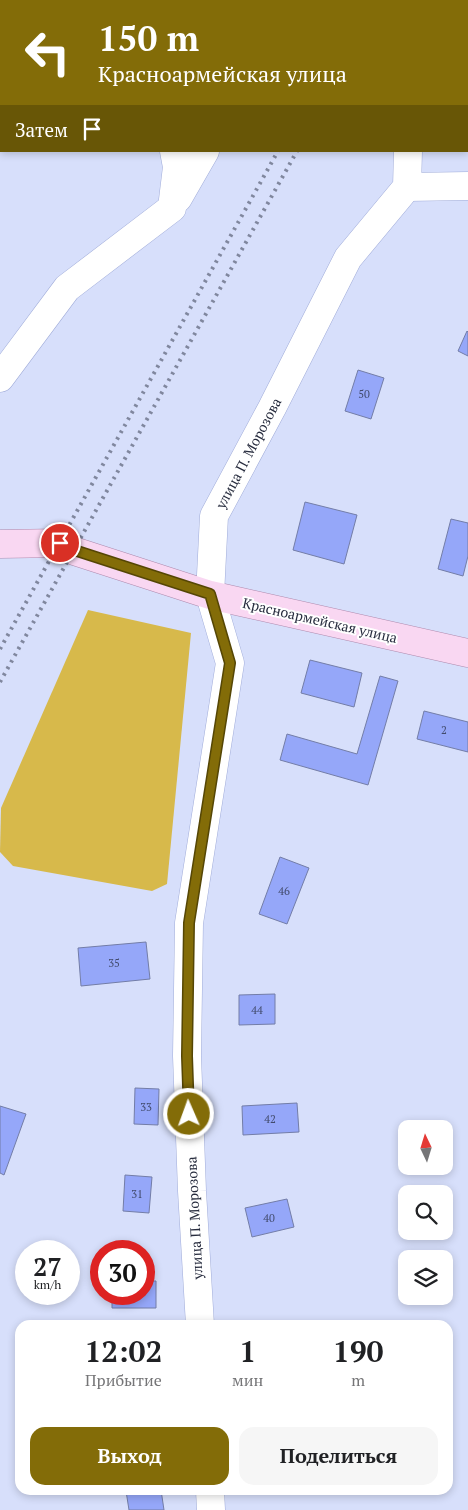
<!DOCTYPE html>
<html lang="ru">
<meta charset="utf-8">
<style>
:root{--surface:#fff;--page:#f6f6f6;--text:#202124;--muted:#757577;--accent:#836c08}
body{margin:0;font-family:"PT Serif",serif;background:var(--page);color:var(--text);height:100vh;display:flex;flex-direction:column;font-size:19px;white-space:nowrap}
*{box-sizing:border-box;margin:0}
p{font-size:16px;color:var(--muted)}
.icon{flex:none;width:28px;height:28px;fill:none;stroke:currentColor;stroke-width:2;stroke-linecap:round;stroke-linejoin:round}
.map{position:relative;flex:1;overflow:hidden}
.sheet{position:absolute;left:15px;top:1320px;width:438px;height:175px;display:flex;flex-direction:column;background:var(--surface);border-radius:15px;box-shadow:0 2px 8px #0003}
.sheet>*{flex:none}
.hud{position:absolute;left:0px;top:0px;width:469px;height:152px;box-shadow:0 2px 8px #0003;background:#836c08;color:#fff;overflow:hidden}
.needle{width:32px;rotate:356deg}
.tools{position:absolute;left:398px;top:1120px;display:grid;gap:10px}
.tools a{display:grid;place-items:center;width:55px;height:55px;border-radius:10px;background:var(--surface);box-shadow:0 2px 8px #0003;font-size:25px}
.speed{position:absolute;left:15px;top:1240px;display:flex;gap:10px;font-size:25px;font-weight:700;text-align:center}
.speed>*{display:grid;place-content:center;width:65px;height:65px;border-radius:50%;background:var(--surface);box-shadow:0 2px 8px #0003;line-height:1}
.speed small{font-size:12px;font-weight:400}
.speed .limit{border:8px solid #d22;background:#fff;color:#111}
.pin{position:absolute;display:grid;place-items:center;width:42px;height:42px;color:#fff;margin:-21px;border:2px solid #fff;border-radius:50%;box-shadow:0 1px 5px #0007}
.me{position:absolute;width:55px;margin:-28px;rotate:358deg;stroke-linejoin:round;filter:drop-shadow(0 0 4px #0008)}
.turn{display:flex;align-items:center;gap:18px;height:105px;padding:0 15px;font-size:22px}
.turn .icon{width:65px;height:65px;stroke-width:2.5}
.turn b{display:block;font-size:35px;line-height:42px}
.then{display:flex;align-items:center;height:48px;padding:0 15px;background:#0003;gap:10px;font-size:19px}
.eta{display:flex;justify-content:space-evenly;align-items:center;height:85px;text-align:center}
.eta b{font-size:30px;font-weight:600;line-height:35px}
.cta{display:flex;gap:10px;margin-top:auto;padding:10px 15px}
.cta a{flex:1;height:58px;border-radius:15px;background:var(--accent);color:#fff;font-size:20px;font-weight:600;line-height:58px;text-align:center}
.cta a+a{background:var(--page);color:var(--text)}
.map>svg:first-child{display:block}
</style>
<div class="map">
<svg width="468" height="1510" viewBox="0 0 468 1510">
<rect width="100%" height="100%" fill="#d7dffb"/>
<path fill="#d7b94b" d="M88,610L191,633L167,884L152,891L13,866L0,852L1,808Z"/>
<g fill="#95a7f9" stroke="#737da7">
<rect x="132" y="0" width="32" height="1"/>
<path d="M467,331L468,332V356L458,351Z"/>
<path d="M358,370L384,378L371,419L345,411Z"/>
<path d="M305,502L357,515L344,564L293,550Z"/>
<path d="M451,519L468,523V556L463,576L438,569Z"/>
<path d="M310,660L362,673L354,707L301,693Z"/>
<path d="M380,676L398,681L368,785L280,760L287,734L357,754Z"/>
<path d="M424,711L468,722V752L417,739Z"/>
<path d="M280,857L309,868L287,924L259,914Z"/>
<path d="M146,942L150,979L81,986L78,948Z"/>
<path d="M275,994V1024L239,1025V995Z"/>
<path d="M135,1088L159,1089L158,1125L134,1124Z"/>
<path d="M297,1103L299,1132L243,1135L242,1106Z"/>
<path d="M0,1106L26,1114L4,1175L0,1173Z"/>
<path d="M125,1175L152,1177L149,1213L123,1211Z"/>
<path d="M287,1199L294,1227L252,1237L245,1208Z"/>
<path d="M144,1281H156V1308H112V1294H144Z"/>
<path d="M135,1490H161L164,1510H129L126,1491Z"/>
</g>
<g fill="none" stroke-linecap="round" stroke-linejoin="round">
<g stroke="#a0acd9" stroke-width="29">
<g id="minor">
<path d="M192,1V0"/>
<path d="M287,1V0"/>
<path d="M456,1V0"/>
<path d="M0,104H1"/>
<path d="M407,187L468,186"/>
<path d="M178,198L205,151"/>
<path d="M0,378L67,288L172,208L177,167L174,151"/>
<path d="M200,1325L192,1191L187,1056L189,923L230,663L210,595L214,516L272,408L348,258L407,187L408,151"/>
<path d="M210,1490L211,1510"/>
</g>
</g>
<g stroke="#ad8aad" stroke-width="29">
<path id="major" d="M0,544L60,543L74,551L210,595L468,653"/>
</g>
<use href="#minor" stroke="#fff" stroke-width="28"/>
<use href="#major" stroke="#f9d7f2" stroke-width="28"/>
<g stroke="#80879e" stroke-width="4" stroke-dasharray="2.5 5" stroke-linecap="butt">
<path d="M350,1V0"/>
<path d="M368,1V0"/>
<path d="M0,649L278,151"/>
<path d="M0,682L297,151"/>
</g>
</g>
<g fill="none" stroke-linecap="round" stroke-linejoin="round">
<g stroke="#554605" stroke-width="12">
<path id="route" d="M60,543L74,550L210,594L230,663L189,923L187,1056L189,1114"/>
</g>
<use href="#route" stroke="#836c08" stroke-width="9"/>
</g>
<g text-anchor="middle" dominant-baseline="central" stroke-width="4" stroke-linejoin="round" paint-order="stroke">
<g font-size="11" fill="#424b6d">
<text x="364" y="394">50</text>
<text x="444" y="730">2</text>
<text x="284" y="891">46</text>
<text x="114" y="963">35</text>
<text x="257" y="1010">44</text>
<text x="146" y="1107">33</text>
<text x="270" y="1119">42</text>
<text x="137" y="1194">31</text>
<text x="269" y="1218">40</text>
</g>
<g font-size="14" fill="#272c3e" stroke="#fff">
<text transform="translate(248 453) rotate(-62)">улица П. Морозова</text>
<text transform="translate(320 620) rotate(13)">Красноармейская улица</text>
<text transform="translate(194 1218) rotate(-93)">улица П. Морозова</text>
</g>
</g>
</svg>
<div class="tools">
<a><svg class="needle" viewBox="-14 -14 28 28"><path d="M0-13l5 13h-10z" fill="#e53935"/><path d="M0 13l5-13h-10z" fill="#757577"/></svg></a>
<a><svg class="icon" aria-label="search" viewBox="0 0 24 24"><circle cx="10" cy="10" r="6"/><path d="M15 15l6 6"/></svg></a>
<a><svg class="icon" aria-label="layers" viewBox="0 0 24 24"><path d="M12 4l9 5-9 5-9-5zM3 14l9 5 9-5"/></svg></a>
</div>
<div class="speed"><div>27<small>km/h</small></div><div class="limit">30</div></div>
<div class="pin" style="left:60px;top:543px;background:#d93025"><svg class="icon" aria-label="arrive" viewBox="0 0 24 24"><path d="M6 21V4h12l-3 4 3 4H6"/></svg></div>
<svg class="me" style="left:189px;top:1114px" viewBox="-20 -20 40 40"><circle r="17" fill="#836c08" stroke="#fff" stroke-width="3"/><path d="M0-11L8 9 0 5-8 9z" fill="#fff"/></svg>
<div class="hud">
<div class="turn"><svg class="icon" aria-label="left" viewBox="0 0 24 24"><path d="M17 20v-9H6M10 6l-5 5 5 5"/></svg><div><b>150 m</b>Красноармейская улица</div></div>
<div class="then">Затем<svg class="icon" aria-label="arrive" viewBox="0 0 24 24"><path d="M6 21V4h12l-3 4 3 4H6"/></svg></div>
</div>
<section class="sheet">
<div class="eta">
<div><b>12:02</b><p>Прибытие</p></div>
<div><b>1</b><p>мин</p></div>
<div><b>190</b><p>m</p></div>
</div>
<div class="cta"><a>Выход</a><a>Поделиться</a></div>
</section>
</div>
